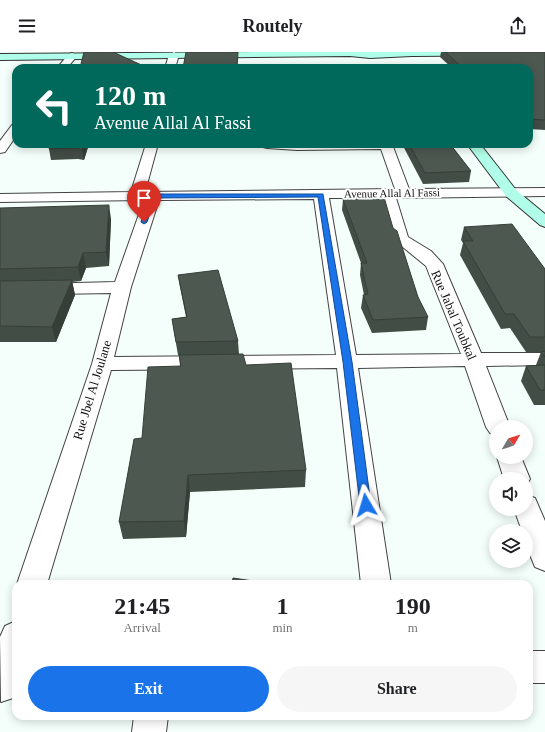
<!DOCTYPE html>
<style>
:root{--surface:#fff;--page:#f6f6f6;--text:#202124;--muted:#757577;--accent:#1a73e8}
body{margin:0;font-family:Georgia,serif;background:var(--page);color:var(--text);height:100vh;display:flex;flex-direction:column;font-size:15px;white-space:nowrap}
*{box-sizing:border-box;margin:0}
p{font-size:13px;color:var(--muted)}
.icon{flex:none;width:22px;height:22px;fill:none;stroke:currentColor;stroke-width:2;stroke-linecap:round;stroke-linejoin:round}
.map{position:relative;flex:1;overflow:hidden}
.details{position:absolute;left:12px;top:528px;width:521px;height:140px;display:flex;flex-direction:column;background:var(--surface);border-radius:12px;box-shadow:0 2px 10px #0003}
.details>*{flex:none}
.hud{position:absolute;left:12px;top:12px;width:521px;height:84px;border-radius:12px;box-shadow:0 2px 10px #0003;background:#00695c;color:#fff;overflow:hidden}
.needle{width:26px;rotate:51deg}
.buttons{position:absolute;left:489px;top:368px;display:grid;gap:8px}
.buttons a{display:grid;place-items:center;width:44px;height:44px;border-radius:50%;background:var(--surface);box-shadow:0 2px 10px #0003;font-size:20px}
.pin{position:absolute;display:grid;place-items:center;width:34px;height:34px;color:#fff;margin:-41px -17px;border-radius:50% 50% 50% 0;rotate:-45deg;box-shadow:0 0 4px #0007}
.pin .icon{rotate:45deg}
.me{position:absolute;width:44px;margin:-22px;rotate:353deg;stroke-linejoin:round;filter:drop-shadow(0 0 3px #0008)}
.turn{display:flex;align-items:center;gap:14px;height:84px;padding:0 16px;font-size:18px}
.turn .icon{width:52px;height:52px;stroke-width:2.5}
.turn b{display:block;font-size:28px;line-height:34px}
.eta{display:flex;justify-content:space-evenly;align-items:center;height:68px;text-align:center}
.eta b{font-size:24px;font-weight:600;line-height:28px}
.button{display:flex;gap:8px;margin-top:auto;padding:8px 16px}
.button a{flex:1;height:46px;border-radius:24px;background:var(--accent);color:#fff;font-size:16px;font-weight:600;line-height:46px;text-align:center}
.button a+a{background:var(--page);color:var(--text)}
header{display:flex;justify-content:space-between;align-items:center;height:52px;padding:0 16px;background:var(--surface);font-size:18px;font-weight:600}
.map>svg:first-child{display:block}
</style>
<header><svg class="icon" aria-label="menu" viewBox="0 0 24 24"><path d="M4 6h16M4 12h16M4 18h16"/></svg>Routely<svg class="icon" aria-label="share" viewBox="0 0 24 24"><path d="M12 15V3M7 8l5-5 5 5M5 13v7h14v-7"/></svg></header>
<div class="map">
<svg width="545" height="680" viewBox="0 0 545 680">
<rect width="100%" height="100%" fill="#f4fffb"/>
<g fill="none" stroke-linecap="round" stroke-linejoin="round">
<g stroke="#434343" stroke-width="2">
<g id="street">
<path d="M174,0L179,3L175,16H165L169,3Z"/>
<path d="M72,1L77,4L67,16H57L69,2Z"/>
<path d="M16,72V84L5,100L0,101V89L12,73Z"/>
<path d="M146,92H158L145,140L395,137L381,97L297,98L267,96L263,95L261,92H392L409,137L545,136V144L396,146L408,185L431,199L443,212L481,301H545V313L486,314L510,375H496V383L490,381L486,375L465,314L358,316L391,532H361L337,316L111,318L47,532H17L92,312L111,241L0,243V233L115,230L144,148L0,150V142L131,140ZM329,146H381L393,187L426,214L461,302L356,303ZM314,147L336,303L114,305L131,235L159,148Z"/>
<path d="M497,405H521L530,427L526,434V427H504Z"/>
<path d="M526,443L535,446L545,469V519L535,515L526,493V479H522L514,457H526Z"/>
<path d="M16,569V638L13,646L1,650L0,585L5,574Z"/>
<rect x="529" y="599" width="16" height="32"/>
<path d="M134,664H168L166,680H132Z"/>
</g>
</g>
<g stroke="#323232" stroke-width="2">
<g id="secondary">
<path d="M260,0H530L525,3L412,4L370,6L350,4L0,8V2Z"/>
<path d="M467,92H480L516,138L545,162V175L540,173L506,144Z"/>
</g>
</g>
<use href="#street" fill="#fff" fill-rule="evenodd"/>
<use href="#secondary" fill="#b0fee9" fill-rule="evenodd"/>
</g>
<g fill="#424d45">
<path d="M441,0H545V78L529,77V16H452L440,5Z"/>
<path d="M51,92H89L84,108L78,107L51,108L49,97Z"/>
<path d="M402,92H450L471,119L469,130L423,132Z"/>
<path d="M343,147L393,176L418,245L428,265L426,278L372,281L361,256L363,243H364L360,223L361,211L342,158Z"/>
<path d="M0,156L111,167L109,214L86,216L81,229L72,230L75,243L56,290H0Z"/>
<path d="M464,175L545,217V353H534L521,329L526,314L536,313L541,300H543H526L510,276L501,277L460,203L463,191L461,188Z"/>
<path d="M178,223L238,289L239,302L246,313L306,418L305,435L190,440L186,485L123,487L119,470L142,386L180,314L179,303H178L174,280L172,267L186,265L180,235Z"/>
</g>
<g fill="#363e38">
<path d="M84,92H89L84,108L82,98Z"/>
<path d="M109,153L111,167L109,214L106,200Z"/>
<path d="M83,201L86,216L81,229L78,215Z"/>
<path d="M72,228L75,243L56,290L52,275Z"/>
<path d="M188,423L190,440L186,485L184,469Z"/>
</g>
<g fill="#4d5950" stroke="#363e38">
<path d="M84,0H113L148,16H80Z"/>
<path d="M186,0H238L237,16H183Z"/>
<path d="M445,0H545V68L529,67V16H463Z"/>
<path d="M51,92H84L82,98L76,96L49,97Z"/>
<path d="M409,92H450L471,119L425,121Z"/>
<path d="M384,145L393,176L397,179L418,245L428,265L373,268L363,243L368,242L361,211H367L343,147Z"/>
<path d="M109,153L106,200L83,201L78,215L0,217V156Z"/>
<path d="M512,172L545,217V285H530L514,262H505L463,189H473L464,175Z"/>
<path d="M218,218L238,289L176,290L172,267L187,265L178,223Z"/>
<path d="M72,228L52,275L0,274V229Z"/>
<path d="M545,299V305L541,300Z"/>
<path d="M243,302L246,313L291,311L306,418L188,423L184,469L119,470L134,387L142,386L148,315L181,314L179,303Z"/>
<path d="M545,313V338H540L526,314Z"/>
<path d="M233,526L273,532H232Z"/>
</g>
<path fill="#1a73e8" stroke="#114b97" d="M323,142L352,310L371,453L369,456L366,457L362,456L360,453L343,310L318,145L155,146L147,170L144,172L141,170L150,144L153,142Z"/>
<g text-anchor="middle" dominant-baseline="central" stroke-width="4" stroke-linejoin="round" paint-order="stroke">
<g font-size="11" fill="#101010" stroke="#fff">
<text transform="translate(392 141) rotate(-1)">Avenue Allal Al Fassi</text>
</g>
<g font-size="13" fill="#101010" stroke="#fff">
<text transform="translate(454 263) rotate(67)">Rue Jabal Toubkal</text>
<text transform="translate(92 338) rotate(-73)">Rue Jbel Al Joulane</text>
</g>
</g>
</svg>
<div class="buttons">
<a><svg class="needle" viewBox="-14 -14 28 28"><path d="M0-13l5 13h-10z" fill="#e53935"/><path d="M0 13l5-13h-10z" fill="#757577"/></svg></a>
<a><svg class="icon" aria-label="sound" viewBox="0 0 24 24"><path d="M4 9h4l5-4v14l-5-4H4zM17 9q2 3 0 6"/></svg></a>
<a><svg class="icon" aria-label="layers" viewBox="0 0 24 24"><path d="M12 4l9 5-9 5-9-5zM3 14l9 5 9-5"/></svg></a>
</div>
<div class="pin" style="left:144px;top:170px;background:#d93025"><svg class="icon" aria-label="arrive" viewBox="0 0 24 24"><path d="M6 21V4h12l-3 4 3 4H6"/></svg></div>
<svg class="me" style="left:366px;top:453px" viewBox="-20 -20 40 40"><path d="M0-17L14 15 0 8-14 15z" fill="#1a73e8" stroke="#fff" stroke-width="4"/></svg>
<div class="hud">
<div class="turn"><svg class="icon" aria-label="left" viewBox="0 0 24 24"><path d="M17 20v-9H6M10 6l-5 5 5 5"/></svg><div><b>120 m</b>Avenue Allal Al Fassi</div></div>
</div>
<section class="details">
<div class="eta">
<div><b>21:45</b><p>Arrival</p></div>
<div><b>1</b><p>min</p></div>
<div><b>190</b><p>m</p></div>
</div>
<div class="button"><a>Exit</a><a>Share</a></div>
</section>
</div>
